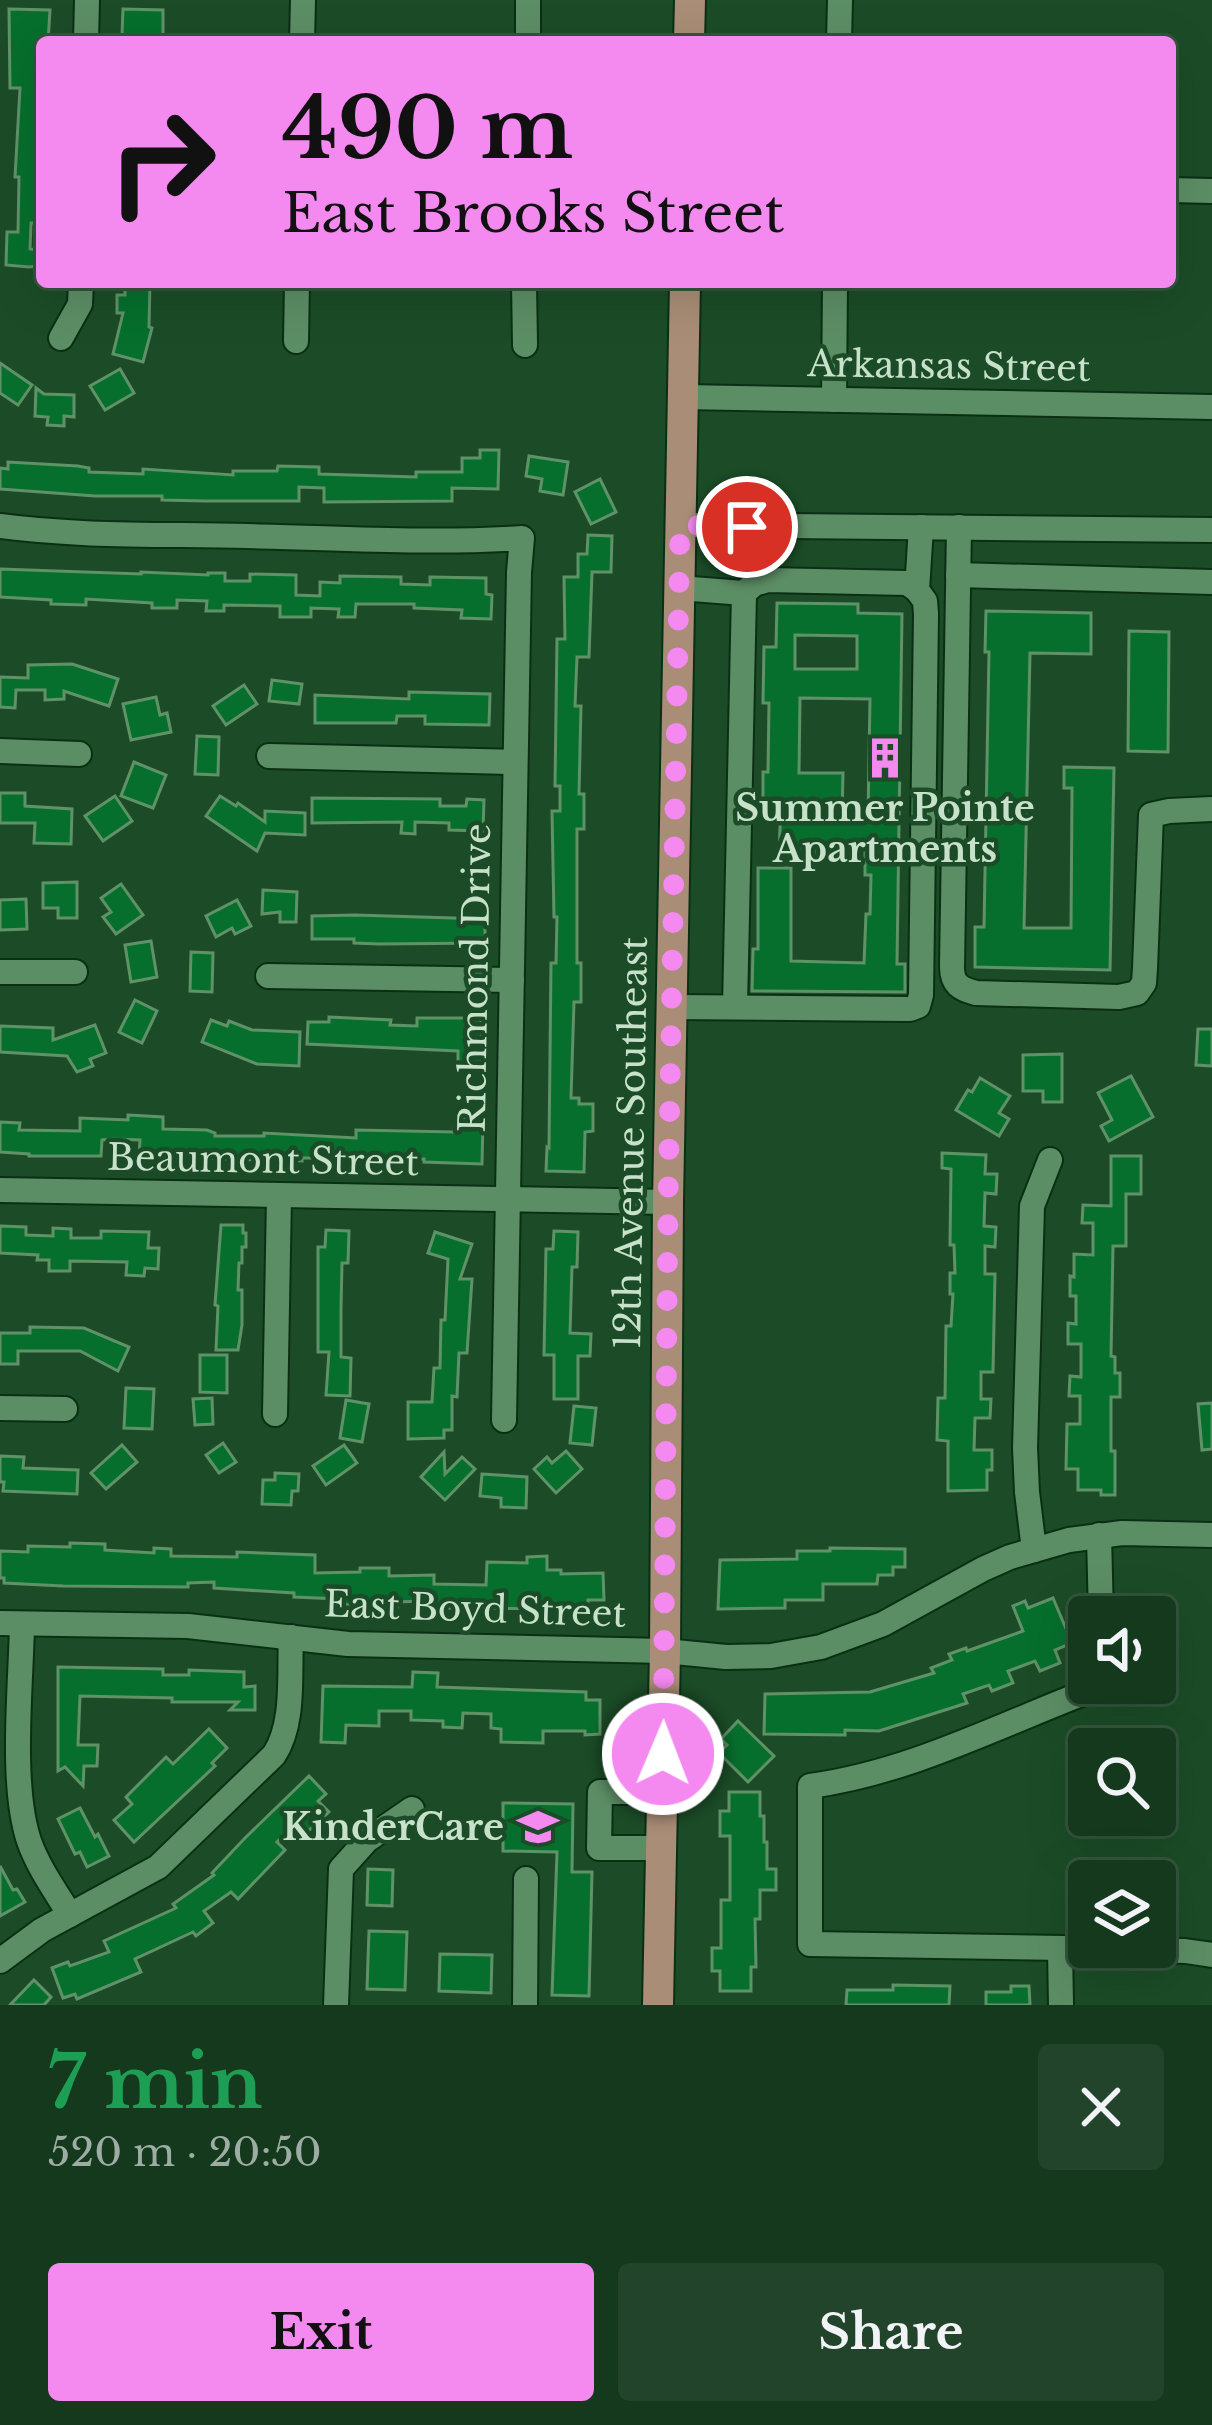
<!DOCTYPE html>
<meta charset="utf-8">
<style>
:root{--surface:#14391d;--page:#21442a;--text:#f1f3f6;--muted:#9daca4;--line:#33533b;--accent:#f489f0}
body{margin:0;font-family:"Libre Baskerville",serif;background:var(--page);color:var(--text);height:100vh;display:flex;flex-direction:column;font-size:45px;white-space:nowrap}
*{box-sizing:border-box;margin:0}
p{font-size:39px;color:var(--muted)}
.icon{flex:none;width:66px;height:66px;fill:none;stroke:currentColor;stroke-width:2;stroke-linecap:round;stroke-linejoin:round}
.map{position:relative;height:2005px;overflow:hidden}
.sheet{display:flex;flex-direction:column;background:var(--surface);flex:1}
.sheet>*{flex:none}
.guide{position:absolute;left:36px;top:36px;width:1140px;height:252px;border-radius:12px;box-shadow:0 12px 48px #0002,0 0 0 3px var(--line);background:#f489f0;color:#111;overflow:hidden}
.buttons{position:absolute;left:1068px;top:1596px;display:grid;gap:24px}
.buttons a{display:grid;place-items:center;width:108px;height:108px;border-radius:12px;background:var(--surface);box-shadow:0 12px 48px #0002,0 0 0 3px var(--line);font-size:60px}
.pin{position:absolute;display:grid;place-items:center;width:102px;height:102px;color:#fff;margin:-51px;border:6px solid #fff;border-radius:50%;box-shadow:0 3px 12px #0007}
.me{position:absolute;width:132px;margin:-66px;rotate:1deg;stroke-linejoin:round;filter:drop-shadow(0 0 9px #0008)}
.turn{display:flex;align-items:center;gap:42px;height:252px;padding:0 48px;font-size:54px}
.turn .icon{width:156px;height:156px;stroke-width:2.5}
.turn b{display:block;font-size:84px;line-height:102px}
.round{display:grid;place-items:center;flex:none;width:126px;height:126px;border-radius:12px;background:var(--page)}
.headline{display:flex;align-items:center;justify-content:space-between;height:204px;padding:0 48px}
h1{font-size:72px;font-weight:700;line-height:90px;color:#1e9e55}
.button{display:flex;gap:24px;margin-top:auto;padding:24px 48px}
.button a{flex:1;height:138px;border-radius:12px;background:var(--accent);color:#111;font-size:48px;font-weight:700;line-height:138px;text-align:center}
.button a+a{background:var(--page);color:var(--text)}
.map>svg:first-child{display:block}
</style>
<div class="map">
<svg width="1212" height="2005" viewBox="0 0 1212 2005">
<rect width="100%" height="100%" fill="#1b4c27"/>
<g fill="#066f2d" stroke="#609268" stroke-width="3" fill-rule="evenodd">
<path d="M9,9L50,10L48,42H42V223H31L30,249L38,250V266L29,267L6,265L7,232H18L19,177H15L20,88H10Z"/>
<path d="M123,9L163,10V36L122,35Z"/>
<path d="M125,282H150L149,327L152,328L143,362L113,354L123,313H117V295H125Z"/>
<path d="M0,363L32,385L18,405L0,393Z"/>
<path d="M120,369L134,393L105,410L90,386Z"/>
<path d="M36,388L44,394L74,395V417L64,416V426L47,425L48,417L35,416Z"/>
<path d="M480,450H499L498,489L452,488V501L324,502V488L299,487V501H205L162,500V496H95L0,489V468L8,469V462L78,466L89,468V472L143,474V469L233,475V471H277L278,466L319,467V474L416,477V472H462V458H480Z"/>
<path d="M529,456L568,462L563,495L540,491L542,479L526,476Z"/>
<path d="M600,479L616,512L591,524L575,492Z"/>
<path d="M588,535L612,536L611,572H592L589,657H577L575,706H581L579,794H584V829H577V963H581V1002H574L571,1098H579V1104H593V1131L585,1132L584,1172L546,1171L547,1147L549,1148L551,963H556L557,917H554L552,811H560V786H555L557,639H565L564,577H578V554H587Z"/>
<path d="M0,569L141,574V572L208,575V573H225V581H250V574L296,575V595L320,596V582L340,583V576L401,577V584L430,585V577L486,578V594L492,595L491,619L461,618L462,610L414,608V604H356L355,617H338L339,609L311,608V617H280V606L224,605V611H206L207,601L177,600V608H152V603L86,599V605L51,604V600L0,597Z"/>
<path d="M777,603L858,604V613L902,614L897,964H905V992L752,991L753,949H758V868H791V961L864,963L866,914H870L871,875H865V849L816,848V855L779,854L781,803H763V772H768L769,703H763L764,647H776ZM795,635L857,636V669H795ZM800,698L870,699L868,817H842L843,773H799Z"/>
<path d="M986,611L1091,613V654L1030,653L1024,928H1071L1072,793V788H1064V767L1114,768L1110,970L975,967V927H984L989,652H985Z"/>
<path d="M1129,631L1169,632L1168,752L1128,751Z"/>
<path d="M72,664L118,679L109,706L64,691V699L45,700V690H16L15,708L0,707V677L28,678V665Z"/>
<path d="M272,680L302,684L299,704L269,701Z"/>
<path d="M244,685L257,704L226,725L213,706Z"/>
<path d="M409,692L490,694L489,725L425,724V716H397L396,723H315V695L409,699Z"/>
<path d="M156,697L160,715L167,713L171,732L131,740L123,704Z"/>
<path d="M197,736L219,737L218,775L195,774Z"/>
<path d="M134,762L166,775L153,808L121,796Z"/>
<path d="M0,793H25V806L72,809L71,844L34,843L35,823H0Z"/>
<path d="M115,796L132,821L103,841L85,816Z"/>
<path d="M220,796L236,806L238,803L265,822V811L305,813V835L265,833L257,851L206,816Z"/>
<path d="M312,798L440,799V806H466L467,799L484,800L483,831L449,830V823L415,822V834L401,833L402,822L312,823Z"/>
<path d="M77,882V918H58V908H43V883Z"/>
<path d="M121,884L143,915L116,934L103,917L111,912L101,898Z"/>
<path d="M263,890L297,892L296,922H280V912L262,914Z"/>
<path d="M26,899L27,929L0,930V900Z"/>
<path d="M237,900L251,926L235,934L232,928L216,937L206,916Z"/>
<path d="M355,915L485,919V943L379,944L354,943V939H312V916Z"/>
<path d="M151,941L157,977L131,982L125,945Z"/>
<path d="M191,952L213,953L212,992L190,991Z"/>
<path d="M135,1000L157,1011L142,1043L119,1032Z"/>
<path d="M329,1017L391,1020L390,1025L417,1026V1018H481L482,1065H458V1051L307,1044L308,1022H329Z"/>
<path d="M211,1020L227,1026L229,1021L252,1030L300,1032L299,1066L257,1064L202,1042Z"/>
<path d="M95,1025L106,1053L90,1059L93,1066L77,1072L67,1056L0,1052V1026L53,1028V1040Z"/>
<path d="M1198,1029H1212V1066L1196,1065Z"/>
<path d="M1062,1054V1102H1043V1091H1023V1055Z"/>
<path d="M1131,1076L1153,1117L1109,1141L1101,1126L1112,1120L1098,1093Z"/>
<path d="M980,1078L1010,1096L999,1113L1009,1119L999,1136L956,1110L968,1090L972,1092Z"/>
<path d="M128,1115L163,1117V1129L207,1130L215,1133V1136H264V1133L356,1138V1130L454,1132L455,1118L483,1119L482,1164L424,1162V1159H393V1162H379V1158H302V1161L285,1160L286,1155L257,1154V1158L248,1160L198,1158V1152L161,1150V1159L139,1157L140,1140L113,1139L102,1140L101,1156H29V1154L0,1152V1122L20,1123L19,1130L80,1131V1118L128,1120Z"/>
<path d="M942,1153L986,1155L985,1174H997L996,1194L985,1193L984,1226L996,1227L995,1247L985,1246V1274H995L993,1372H981V1399H991L990,1418H975L974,1450H992V1470H987V1490L948,1491V1441L937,1440L938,1398H945L946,1326H951L953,1294H950V1273H955L954,1245H950L951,1169L942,1168Z"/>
<path d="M1111,1156H1141V1194H1126V1246H1113L1111,1356L1115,1357V1373H1120V1397H1111V1451H1115V1495H1101V1490H1078V1469H1066L1067,1424H1080V1396H1069L1070,1376L1081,1377V1344H1068V1323L1076,1324V1296H1070V1276L1074,1277V1254L1093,1255V1223H1082L1083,1205L1111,1206Z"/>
<path d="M221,1225H243V1233H246V1247H242V1263H239L238,1290H242V1325L238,1350H216L218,1306L215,1305Z"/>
<path d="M0,1226L26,1227V1235L53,1236V1228L71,1229V1238H101V1231L149,1232L148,1248H159L158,1269L145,1268L144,1276L126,1275L127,1262L70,1261V1271H49V1260H37L38,1255L0,1253Z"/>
<path d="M326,1230L349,1231L348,1263H342L341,1309V1357L351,1358L350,1396L326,1395L329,1352H318V1247H325Z"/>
<path d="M554,1231L578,1232L577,1267H572L570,1333L591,1334L590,1356H578V1399H554V1355H544L546,1249H553Z"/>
<path d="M435,1232L472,1244L460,1279H472L467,1353H459L457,1397L452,1396V1430H444V1438L408,1439V1402H432L434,1368H440L441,1320H445L448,1259L428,1253Z"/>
<path d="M30,1327L84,1328L129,1347L118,1371L80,1351H18V1364H0V1333H30Z"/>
<path d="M200,1355H227V1393L200,1392Z"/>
<path d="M126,1388L154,1389L152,1429L124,1428Z"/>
<path d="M212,1398L213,1424L195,1425L193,1399Z"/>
<path d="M346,1400L369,1404L362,1442L340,1438Z"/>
<path d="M1212,1403V1449L1202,1450L1198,1404Z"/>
<path d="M574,1406L596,1408L592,1445L570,1443Z"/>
<path d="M223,1443L236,1462L219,1473L206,1455Z"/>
<path d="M122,1445L137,1462L106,1489L91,1473Z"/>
<path d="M344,1445L357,1463L326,1485L313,1466Z"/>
<path d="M566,1451L582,1469L556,1493L534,1469L547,1457L552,1463Z"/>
<path d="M444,1452L445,1474L462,1457L475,1469L445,1500L421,1477Z"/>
<path d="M0,1456L24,1457L23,1468L78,1470L77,1494L3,1491L4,1482H0Z"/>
<path d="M275,1473L299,1474L298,1491H292L291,1505L262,1504L263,1480H275Z"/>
<path d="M482,1474L527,1477L526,1508L501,1507V1498L480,1496Z"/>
<path d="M70,1543L105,1544V1550L154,1553V1548L171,1549V1556L237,1557V1552L315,1555V1573L360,1572V1568H389V1576L434,1575V1584L486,1585L487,1562L527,1563V1557L547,1556V1570H561V1574L603,1573L604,1600H588V1609L444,1608L426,1607V1601L397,1602V1607H360V1604L340,1605V1599L294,1597V1593L214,1588V1582L188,1583V1587L63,1586L4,1583V1578H0V1551L28,1552V1546L70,1547Z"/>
<path d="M830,1548L905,1549V1567H893V1575H878L877,1584H823V1600H785V1608L718,1609L720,1560L797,1559V1551H830Z"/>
<path d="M1053,1598L1072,1643L1055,1650L1060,1663L1040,1671L1035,1661L1008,1671L1013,1683L992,1691L989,1685L963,1694L967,1703L879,1731L845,1730V1735L764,1734L765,1694L870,1692L934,1673L931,1668L952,1660L949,1654L966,1648L967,1651L1023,1631L1013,1606L1025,1601L1028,1608Z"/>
<path d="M58,1667L163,1669V1675H189V1670L244,1672V1687L255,1686V1710H230L238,1702H172V1698L80,1696L78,1745H98L97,1766H84L83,1786L65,1767L58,1771Z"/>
<path d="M413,1672L438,1673L437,1687L586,1692V1700H600V1734L585,1735V1731H543V1743L501,1742V1729L491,1728V1714L463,1713L462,1728L443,1727V1721L411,1720V1711H379V1726L346,1725L345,1743L321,1742L323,1686L412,1687Z"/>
<path d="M738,1721L774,1756L748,1782L719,1753L727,1745L721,1739Z"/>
<path d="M209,1729L227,1748L212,1763L215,1766L134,1842L114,1820L132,1804L126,1797L166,1757L173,1764Z"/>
<path d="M309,1776L326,1794L318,1801L329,1812L306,1833L297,1823L277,1842L285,1850L238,1899L231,1892L204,1911L213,1923L196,1936L193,1932L135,1959L141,1972L77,1999L75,1994L63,1998L52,1968L68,1962L70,1966L109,1952L104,1941L176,1908L173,1904L214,1875L212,1873L245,1838Z"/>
<path d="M729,1792H760V1816H764V1842H767V1869H776V1890H760V1919H755L756,1967H751V1991H720V1971H712V1948H721V1900H730V1836H720V1811H729Z"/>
<path d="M503,1803L573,1804L572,1872H592L589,1996L552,1995L557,1852L503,1851Z"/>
<path d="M80,1808L95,1837L98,1834L109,1856L87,1867L80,1852L75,1854L58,1819Z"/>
<path d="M0,1866L13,1890L17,1889L25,1902L0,1916Z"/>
<path d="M368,1869L393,1870L392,1906L367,1905Z"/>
<path d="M369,1931L407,1932L405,1990L367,1989Z"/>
<path d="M440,1954L492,1955L491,1993L439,1991Z"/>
<path d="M34,1980L51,1997L44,2005H10Z"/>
<path d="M893,1985L950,1986L949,2005H846L847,1990H893Z"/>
<path d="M1011,1986H1029L1030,2005H986V1992H1011Z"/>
</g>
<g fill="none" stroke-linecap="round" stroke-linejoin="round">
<g stroke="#0a3014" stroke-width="28">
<g id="minor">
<path d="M86,42L87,0"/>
<path d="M302,42L303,0"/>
<path d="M528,42V0"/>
<path d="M839,42L840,0"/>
<path d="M1170,190L1212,191"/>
<path d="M524,282L525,345"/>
<path d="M61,338L80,304L81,282"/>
<path d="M296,341L297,282"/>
<path d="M684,397L1212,407"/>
<path d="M834,400L835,282"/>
<path d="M680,525L1212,530"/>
<path d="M0,526C82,537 165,534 247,536C338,538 431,544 522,538L519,572L504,1420"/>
<path d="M959,527L952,967C952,984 960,989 976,993L1119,997L1137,993L1144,983L1145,968L1151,815L1169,811L1212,809"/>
<path d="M958,575L1212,582"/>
<path d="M679,588L744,593"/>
<path d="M0,751L79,754"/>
<path d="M269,756L515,762"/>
<path d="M0,972H75"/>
<path d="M268,976L512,980"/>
<path d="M672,1007L910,1009L918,1006L921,995L926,614L925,601L917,590L921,527"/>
<path d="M735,1007L744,593L754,584L768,580L907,583L917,590"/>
<path d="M0,1190L668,1202"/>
<path d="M0,1408L65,1409"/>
<path d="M275,1414L279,1197"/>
<path d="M1099,1535L1101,1617"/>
<path d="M1034,1550L1027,1492L1025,1448L1032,1206L1050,1160"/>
<path d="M0,1623L188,1626L348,1644L665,1651L726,1657L771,1656L821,1647L883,1624L983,1569L1010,1557L1069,1540L1122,1533L1212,1535"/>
<path d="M22,1624C21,1685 10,1784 29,1841C38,1867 56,1892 70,1915"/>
<path d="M1101,1683L1102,1686C1005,1722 913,1772 810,1786V1944L1125,1949L1185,1951L1212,1955"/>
<path d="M661,1848H599L600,1792H662"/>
<path d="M1060,1949L1061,2005"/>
<path d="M0,1961L42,1930L158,1867L274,1755C295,1723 289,1674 291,1637"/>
<path d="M336,2005L341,1869L367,1840L412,1809"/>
<path d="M525,2005L526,1879"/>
</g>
</g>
<g stroke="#0a3014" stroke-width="34">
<g id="major">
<path d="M689,42L690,0"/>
<path d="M658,2005L665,1651L668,1202L685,282"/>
</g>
</g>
<use href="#minor" stroke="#5c8e65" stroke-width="24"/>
<use href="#major" stroke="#a98d76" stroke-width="30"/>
</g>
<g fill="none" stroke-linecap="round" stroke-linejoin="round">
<path stroke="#f489f0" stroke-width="21" stroke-dasharray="0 37.8" d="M663,1754L668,1202L680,525L747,527"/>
</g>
<defs>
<g id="building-bare" transform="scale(3.24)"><path d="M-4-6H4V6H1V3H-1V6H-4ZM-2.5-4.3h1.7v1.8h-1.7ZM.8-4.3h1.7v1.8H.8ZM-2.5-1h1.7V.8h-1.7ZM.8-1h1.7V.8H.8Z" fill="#f489f0" stroke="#1b4c27" stroke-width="2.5" paint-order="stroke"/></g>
<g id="school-bare" transform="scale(3.24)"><path d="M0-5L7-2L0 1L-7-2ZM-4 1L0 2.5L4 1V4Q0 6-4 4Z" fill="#f489f0" stroke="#1b4c27" stroke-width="2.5" paint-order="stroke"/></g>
</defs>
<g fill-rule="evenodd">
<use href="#building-bare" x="885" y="758"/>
<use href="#school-bare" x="538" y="1827"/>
</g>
<g text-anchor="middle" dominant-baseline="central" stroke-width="9" stroke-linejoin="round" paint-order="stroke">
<g font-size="36" fill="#c8e1cb" stroke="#1b4c27">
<text transform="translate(949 366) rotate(1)">Arkansas Street</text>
<text transform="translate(475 978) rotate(-89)">Richmond Drive</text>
<text transform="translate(631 1143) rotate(-89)">12th Avenue Southeast</text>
<text transform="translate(263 1160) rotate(1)">Beaumont Street</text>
<text transform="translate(475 1609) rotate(2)">East Boyd Street</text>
</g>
<g font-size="36" font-weight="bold" fill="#c8e1cb" stroke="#1b4c27">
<text x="885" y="808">Summer Pointe<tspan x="885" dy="41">Apartments</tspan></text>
<text x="504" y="1827" text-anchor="end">KinderCare</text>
</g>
</g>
</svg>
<div class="buttons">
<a><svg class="icon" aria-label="sound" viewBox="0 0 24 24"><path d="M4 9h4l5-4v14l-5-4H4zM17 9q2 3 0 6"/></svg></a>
<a><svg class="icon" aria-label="search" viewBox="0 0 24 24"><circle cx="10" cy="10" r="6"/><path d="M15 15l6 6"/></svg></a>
<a><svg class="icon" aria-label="layers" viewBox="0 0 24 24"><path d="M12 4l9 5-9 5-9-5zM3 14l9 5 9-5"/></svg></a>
</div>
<div class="pin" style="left:747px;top:527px;background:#d93025"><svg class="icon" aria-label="arrive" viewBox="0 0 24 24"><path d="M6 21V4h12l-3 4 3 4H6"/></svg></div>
<svg class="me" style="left:663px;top:1754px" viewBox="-20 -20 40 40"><circle r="17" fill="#f489f0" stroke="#fff" stroke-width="3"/><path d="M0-11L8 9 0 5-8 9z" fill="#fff"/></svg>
<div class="guide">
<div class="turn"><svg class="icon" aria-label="right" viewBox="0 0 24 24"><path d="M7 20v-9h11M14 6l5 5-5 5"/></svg><div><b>490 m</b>East Brooks Street</div></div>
</div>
</div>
<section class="sheet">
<div class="headline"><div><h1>7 min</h1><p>520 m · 20:50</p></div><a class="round"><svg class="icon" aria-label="close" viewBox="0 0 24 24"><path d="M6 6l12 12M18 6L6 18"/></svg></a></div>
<div class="button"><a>Exit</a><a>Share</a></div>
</section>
